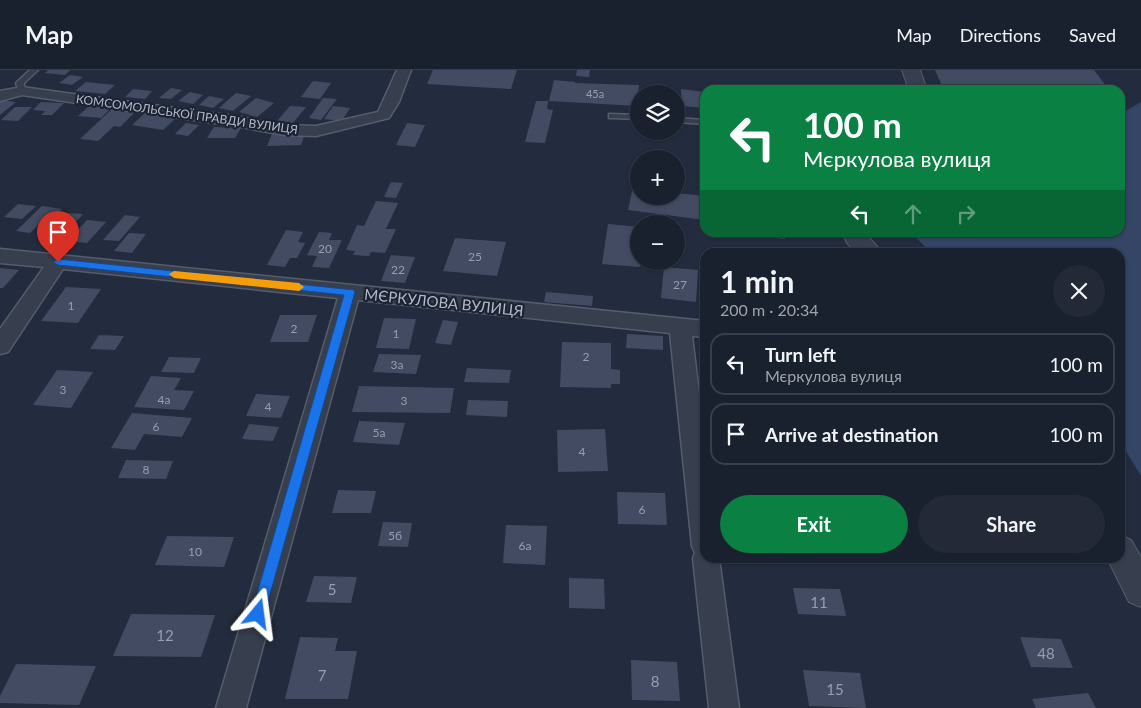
<!DOCTYPE html>
<meta charset="utf-8">
<style>
:root{--surface:#1a212e;--page:#232936;--text:#f1f3f6;--muted:#9fa3aa;--line:#383e4a;--accent:#0b8043}
body{margin:0;font-family:Lato,sans-serif;background:var(--page);color:var(--text);height:100vh;display:flex;flex-direction:column;font-size:19px;white-space:nowrap}
*{box-sizing:border-box;margin:0}
p{font-size:16px;color:var(--muted)}
.icon{flex:none;width:28px;height:28px;fill:none;stroke:currentColor;stroke-width:2;stroke-linecap:round;stroke-linejoin:round}
.map{position:relative;flex:1;overflow:hidden}
.drawer{position:absolute;left:700px;top:178px;width:425px;height:315px;display:flex;flex-direction:column;background:var(--surface);border-radius:15px;box-shadow:0 1px 4px #0004,0 0 0 1px var(--line)}
.drawer>*{flex:none}
.top-card{position:absolute;left:700px;top:15px;width:425px;height:152px;border-radius:15px;box-shadow:0 1px 4px #0004,0 0 0 1px var(--line);background:#0b8043;color:#fff;overflow:hidden}
.fabs{position:absolute;left:630px;top:15px;display:grid;gap:10px}
.fabs a{display:grid;place-items:center;width:55px;height:55px;border-radius:50%;background:var(--surface);box-shadow:0 1px 4px #0004,0 0 0 1px var(--line);font-size:25px}
.pin{position:absolute;display:grid;place-items:center;width:42px;height:42px;color:#fff;margin:-51px -21px;border-radius:50% 50% 50% 0;rotate:-45deg;box-shadow:0 0 5px #0007}
.pin .icon{rotate:45deg}
.me{position:absolute;width:55px;margin:-28px;rotate:16deg;stroke-linejoin:round;filter:drop-shadow(0 0 4px #0008)}
.turn{display:flex;align-items:center;gap:18px;height:105px;padding:0 20px;font-size:22px}
.turn .icon{width:65px;height:65px;stroke-width:2.5}
.turn b{display:block;font-size:35px;line-height:42px}
.lanes{display:flex;align-items:center;height:48px;padding:0 20px;background:#0003;justify-content:center;gap:25px;direction:ltr}
.lanes .off{opacity:.35}
.round{display:grid;place-items:center;flex:none;width:52px;height:52px;border-radius:26px;background:var(--page)}
.summary{display:flex;align-items:center;justify-content:space-between;height:85px;padding:0 20px}
h1{font-size:30px;font-weight:700;line-height:38px}
.primary-button{display:flex;gap:10px;margin-top:auto;padding:10px 20px}
.primary-button a{flex:1;height:58px;border-radius:30px;background:var(--accent);color:#fff;font-size:20px;font-weight:700;line-height:58px;text-align:center}
.primary-button a+a{background:var(--page);color:var(--text)}
ul{padding:0;list-style:none}
li{display:flex;align-items:center;gap:15px;height:62px;margin:0 10px 8px;padding:0 10px;border:2px solid var(--line);border-radius:15px}
li div{flex:1}
li b{display:block;font-size:19px}
li em{font-style:normal}
header{display:flex;align-items:center;gap:30px;box-sizing:border-box;height:70px;padding:0 25px;background:var(--surface);border-bottom:1px solid var(--line)}
header strong{font-size:24px}
nav{display:flex;gap:28px;margin-inline-start:auto;font-size:18px}
.map>svg:first-child{display:block}
</style>
<header>
<strong>Map</strong>
<nav><a>Map</a><a>Directions</a><a>Saved</a></nav>
</header>
<div class="map">
<svg width="1141" height="638" viewBox="0 0 1141 638">
<rect width="100%" height="100%" fill="#232c3e"/>
<path fill="#354566" d="M1141,32V406L1120,371V182H931L911,163L1120,162V44Z"/>
<g fill="#424b61">
<path d="M48,0H70L65,5L45,3Z"/>
<path d="M433,0H517L511,19L427,14Z"/>
<path d="M577,0H590L589,7L576,6Z"/>
<path d="M935,0H1094L1109,20H944Z"/>
<path d="M70,5L83,7L72,15L59,13Z"/>
<path d="M554,10L575,12V13L639,15L637,36L549,31Z"/>
<path d="M313,11L331,13L320,29L301,27Z"/>
<path d="M86,12L115,15L105,24L75,21Z"/>
<path d="M171,18L182,20L171,29L159,28Z"/>
<path d="M133,19L152,21L145,29L125,27Z"/>
<path d="M681,19L705,22V38L682,36Z"/>
<path d="M190,22L203,25L193,34L178,31Z"/>
<path d="M236,23L251,26L233,41L219,38Z"/>
<path d="M209,26L224,29L213,38L199,35Z"/>
<path d="M256,28L274,33L257,47L239,42Z"/>
<path d="M323,28L337,29L321,50L309,48Z"/>
<path d="M0,30L16,32L0,45Z"/>
<path d="M536,31H548L547,39L553,40L545,73L525,72Z"/>
<path d="M41,32L64,33L52,45H41L45,41L33,40Z"/>
<path d="M290,36L306,37L293,53L277,51Z"/>
<path d="M333,36L350,38L342,51L324,49Z"/>
<path d="M15,37H32L18,51L1,50Z"/>
<path d="M88,37L110,39L101,48L78,46Z"/>
<path d="M113,38L136,41L120,57L114,56L98,71L80,69Z"/>
<path d="M145,43L176,48L163,60L132,55Z"/>
<path d="M186,53L199,55L188,66L175,64Z"/>
<path d="M407,53L425,55L415,77L396,75Z"/>
<path d="M214,57L241,58L235,68H207Z"/>
<path d="M272,64H305L301,75L267,76Z"/>
<path d="M391,112L403,113L396,128L384,127Z"/>
<path d="M633,117L639,118V126H676V123L705,126V150L628,140Z"/>
<path d="M376,131L398,133L386,159H396L385,183L371,182L369,186L353,185L355,181L346,180L357,155L364,156Z"/>
<path d="M18,134L36,136L22,149L4,147Z"/>
<path d="M42,136L62,139L48,153L41,152L30,163L16,161Z"/>
<path d="M68,143L83,144L64,165L49,163Z"/>
<path d="M125,145L140,147L119,171L103,170Z"/>
<path d="M87,150L106,152L87,173L68,171Z"/>
<path d="M608,154L639,157L640,197L602,194Z"/>
<path d="M286,160L303,162L298,172L305,173L297,188H290L285,197L267,195Z"/>
<path d="M319,162L332,163L329,170H342L329,198L312,197L317,186L307,185Z"/>
<path d="M742,162H785V169L742,165Z"/>
<path d="M129,163L146,164L132,183L114,181Z"/>
<path d="M455,168L506,172L497,206L443,201Z"/>
<path d="M391,185L415,187L405,213L381,211Z"/>
<path d="M664,197L698,200L696,232L661,228Z"/>
<path d="M0,198L19,200L3,218H0Z"/>
<path d="M66,217L101,219L78,253L41,251Z"/>
<path d="M546,222L593,226L592,236L544,232Z"/>
<path d="M280,245H317L308,272H270Z"/>
<path d="M384,248L416,249L409,279L376,278Z"/>
<path d="M443,250L458,252L451,275L435,273Z"/>
<path d="M627,264L663,266V280L626,278Z"/>
<path d="M99,265L124,266L115,280L90,279Z"/>
<path d="M562,272L611,273V299L620,300V314H611V318L560,317Z"/>
<path d="M379,284L421,285L416,304L373,302Z"/>
<path d="M169,287L201,288L194,303L161,302Z"/>
<path d="M467,298L511,300L509,313L464,312Z"/>
<path d="M57,300L93,302L71,338L33,335Z"/>
<path d="M151,306L181,308L174,320L194,321L184,340L134,337Z"/>
<path d="M359,316L454,318L450,343L352,342Z"/>
<path d="M256,324L290,326L281,348L246,346Z"/>
<path d="M468,330L508,331L507,347L466,345Z"/>
<path d="M132,343L192,348L182,367L144,364L135,380L111,378Z"/>
<path d="M359,351L405,353L399,375L353,372Z"/>
<path d="M249,354L279,357L273,371L242,369Z"/>
<path d="M605,359L608,401L558,402L557,360Z"/>
<path d="M126,390L173,391L166,409L118,408Z"/>
<path d="M338,420L376,421L371,443H332Z"/>
<path d="M617,422L665,423L667,455L618,454Z"/>
<path d="M383,452L412,453L408,477L378,476Z"/>
<path d="M506,455L547,456L545,495L503,493Z"/>
<path d="M167,466L234,467L224,497L155,495Z"/>
<path d="M314,506L357,507L351,533L306,532Z"/>
<path d="M569,508L604,509L605,539L569,538Z"/>
<path d="M793,518L840,519L846,546L798,544Z"/>
<path d="M131,544L215,545L201,587L113,586Z"/>
<path d="M300,567L338,568L335,581H357L348,629H285Z"/>
<path d="M1020,567L1061,569L1073,598L1031,597Z"/>
<path d="M631,590L677,592L680,631L632,630Z"/>
<path d="M16,594L96,596L79,635L0,633V626Z"/>
<path d="M803,600L860,603L866,638L809,636Z"/>
<path d="M1088,623L1096,638H1036L1032,629Z"/>
</g>
<g fill="none" stroke-linecap="round" stroke-linejoin="round">
<g stroke="#555c6c" stroke-width="3">
<g id="service">
<path d="M30,0H38L24,13L25,23H19L16,13Z"/>
<path d="M609,44L639,45V49L612,48H609Z"/>
<path d="M676,48L705,50V54L676,52Z"/>
</g>
</g>
<g stroke="#555c6c" stroke-width="3">
<g id="minor">
<path d="M397,0H411L399,32L389,48L316,66L284,65L241,57L22,25L0,31V21L22,17L241,47L284,55L316,56L378,42Z"/>
<path d="M0,179L705,251V267L692,266L705,372V488H719L739,638H709L693,488L695,483L692,476L670,263L358,230L246,638H216L338,228L63,199L8,282L0,284V259L44,197L0,193Z"/>
</g>
</g>
<g stroke="#555c6c" stroke-width="2">
<g id="tertiary">
<path d="M902,0H920L927,20H909Z"/>
<path d="M842,162H864L882,182H856L847,173Z"/>
<path d="M1120,465L1131,470L1141,487V537L1129,532L1107,488H1120Z"/>
</g>
</g>
<use href="#service" fill="#373e4e" fill-rule="evenodd"/>
<use href="#minor" fill="#373e4e" fill-rule="evenodd"/>
<use href="#tertiary" fill="#373e4e" fill-rule="evenodd"/>
</g>
<path fill="#1a73e8" stroke="#114b97" d="M58,189L354,220L355,222L263,549L258,551L253,549L251,544L344,225L58,195L53,192Z"/>
<path fill="#f59e0b" d="M174,201L299,213L304,217L299,221L174,208L169,204Z"/>
<g text-anchor="middle" dominant-baseline="central" stroke-width="4.5" stroke-linejoin="round" paint-order="stroke">
<g font-size="11" fill="#979eaf">
<text x="595" y="23">45а</text>
</g>
<g font-size="12" fill="#b3b9c9" stroke="#1c2333">
<text transform="translate(187 44) rotate(8)">КОМСОМОЛЬСЬКОЇ ПРАВДИ ВУЛИЦЯ</text>
</g>
<g font-size="12" fill="#979eaf">
<text x="325" y="178">20</text>
<text x="475" y="186">25</text>
<text x="398" y="199">22</text>
<text x="680" y="214">27</text>
<text x="71" y="235">1</text>
<text x="294" y="258">2</text>
<text x="396" y="263">1</text>
<text x="586" y="286">2</text>
<text x="397" y="294">3а</text>
<text x="63" y="319">3</text>
<text x="164" y="329">4а</text>
<text x="404" y="330">3</text>
<text x="268" y="336">4</text>
<text x="156" y="356">6</text>
<text x="379" y="362">5а</text>
<text x="582" y="381">4</text>
<text x="146" y="399">8</text>
<text x="642" y="439">6</text>
<text x="395" y="465">5б</text>
<text x="525" y="475">6а</text>
<text x="195" y="481">10</text>
</g>
<g font-size="15" fill="#b3b9c9" stroke="#1c2333">
<text transform="translate(444 232) rotate(6)">МЄРКУЛОВА ВУЛИЦЯ</text>
</g>
<g font-size="15" fill="#979eaf">
<text x="332" y="519">5</text>
<text x="819" y="532">11</text>
<text x="165" y="565">12</text>
<text x="1046" y="583">48</text>
<text x="322" y="605">7</text>
<text x="655" y="611">8</text>
<text x="835" y="619">15</text>
</g>
</g>
</svg>
<div class="fabs">
<a><svg class="icon" aria-label="layers" viewBox="0 0 24 24"><path d="M12 4l9 5-9 5-9-5zM3 14l9 5 9-5"/></svg></a>
<a>+</a>
<a>−</a>
</div>
<div class="pin" style="left:58px;top:192px;background:#d93025"><svg class="icon" aria-label="arrive" viewBox="0 0 24 24"><path d="M6 21V4h12l-3 4 3 4H6"/></svg></div>
<svg class="me" style="left:258px;top:544px" viewBox="-20 -20 40 40"><path d="M0-17L14 15 0 8-14 15z" fill="#1a73e8" stroke="#fff" stroke-width="4"/></svg>
<div class="top-card">
<div class="turn"><svg class="icon" aria-label="left" viewBox="0 0 24 24"><path d="M17 20v-9H6M10 6l-5 5 5 5"/></svg><div><b>100 m</b>Мєркулова вулиця</div></div>
<div class="lanes"><svg class="icon" aria-label="left" viewBox="0 0 24 24"><path d="M17 20v-9H6M10 6l-5 5 5 5"/></svg><svg class="icon off" aria-label="ahead" viewBox="0 0 24 24"><path d="M12 20V5M6 11l6-6 6 6"/></svg><svg class="icon off" aria-label="right" viewBox="0 0 24 24"><path d="M7 20v-9h11M14 6l5 5-5 5"/></svg></div>
</div>
<section class="drawer">
<div class="summary"><div><h1>1 min</h1><p>200 m · 20:34</p></div><a class="round"><svg class="icon" aria-label="close" viewBox="0 0 24 24"><path d="M6 6l12 12M18 6L6 18"/></svg></a></div>
<ul>
<li><svg class="icon" aria-label="left" viewBox="0 0 24 24"><path d="M17 20v-9H6M10 6l-5 5 5 5"/></svg><div><b>Turn left</b><p>Мєркулова вулиця</p></div><em>100 m</em></li>
<li><svg class="icon" aria-label="arrive" viewBox="0 0 24 24"><path d="M6 21V4h12l-3 4 3 4H6"/></svg><div><b>Arrive at destination</b></div><em>100 m</em></li>
</ul>
<div class="primary-button"><a>Exit</a><a>Share</a></div>
</section>
</div>
